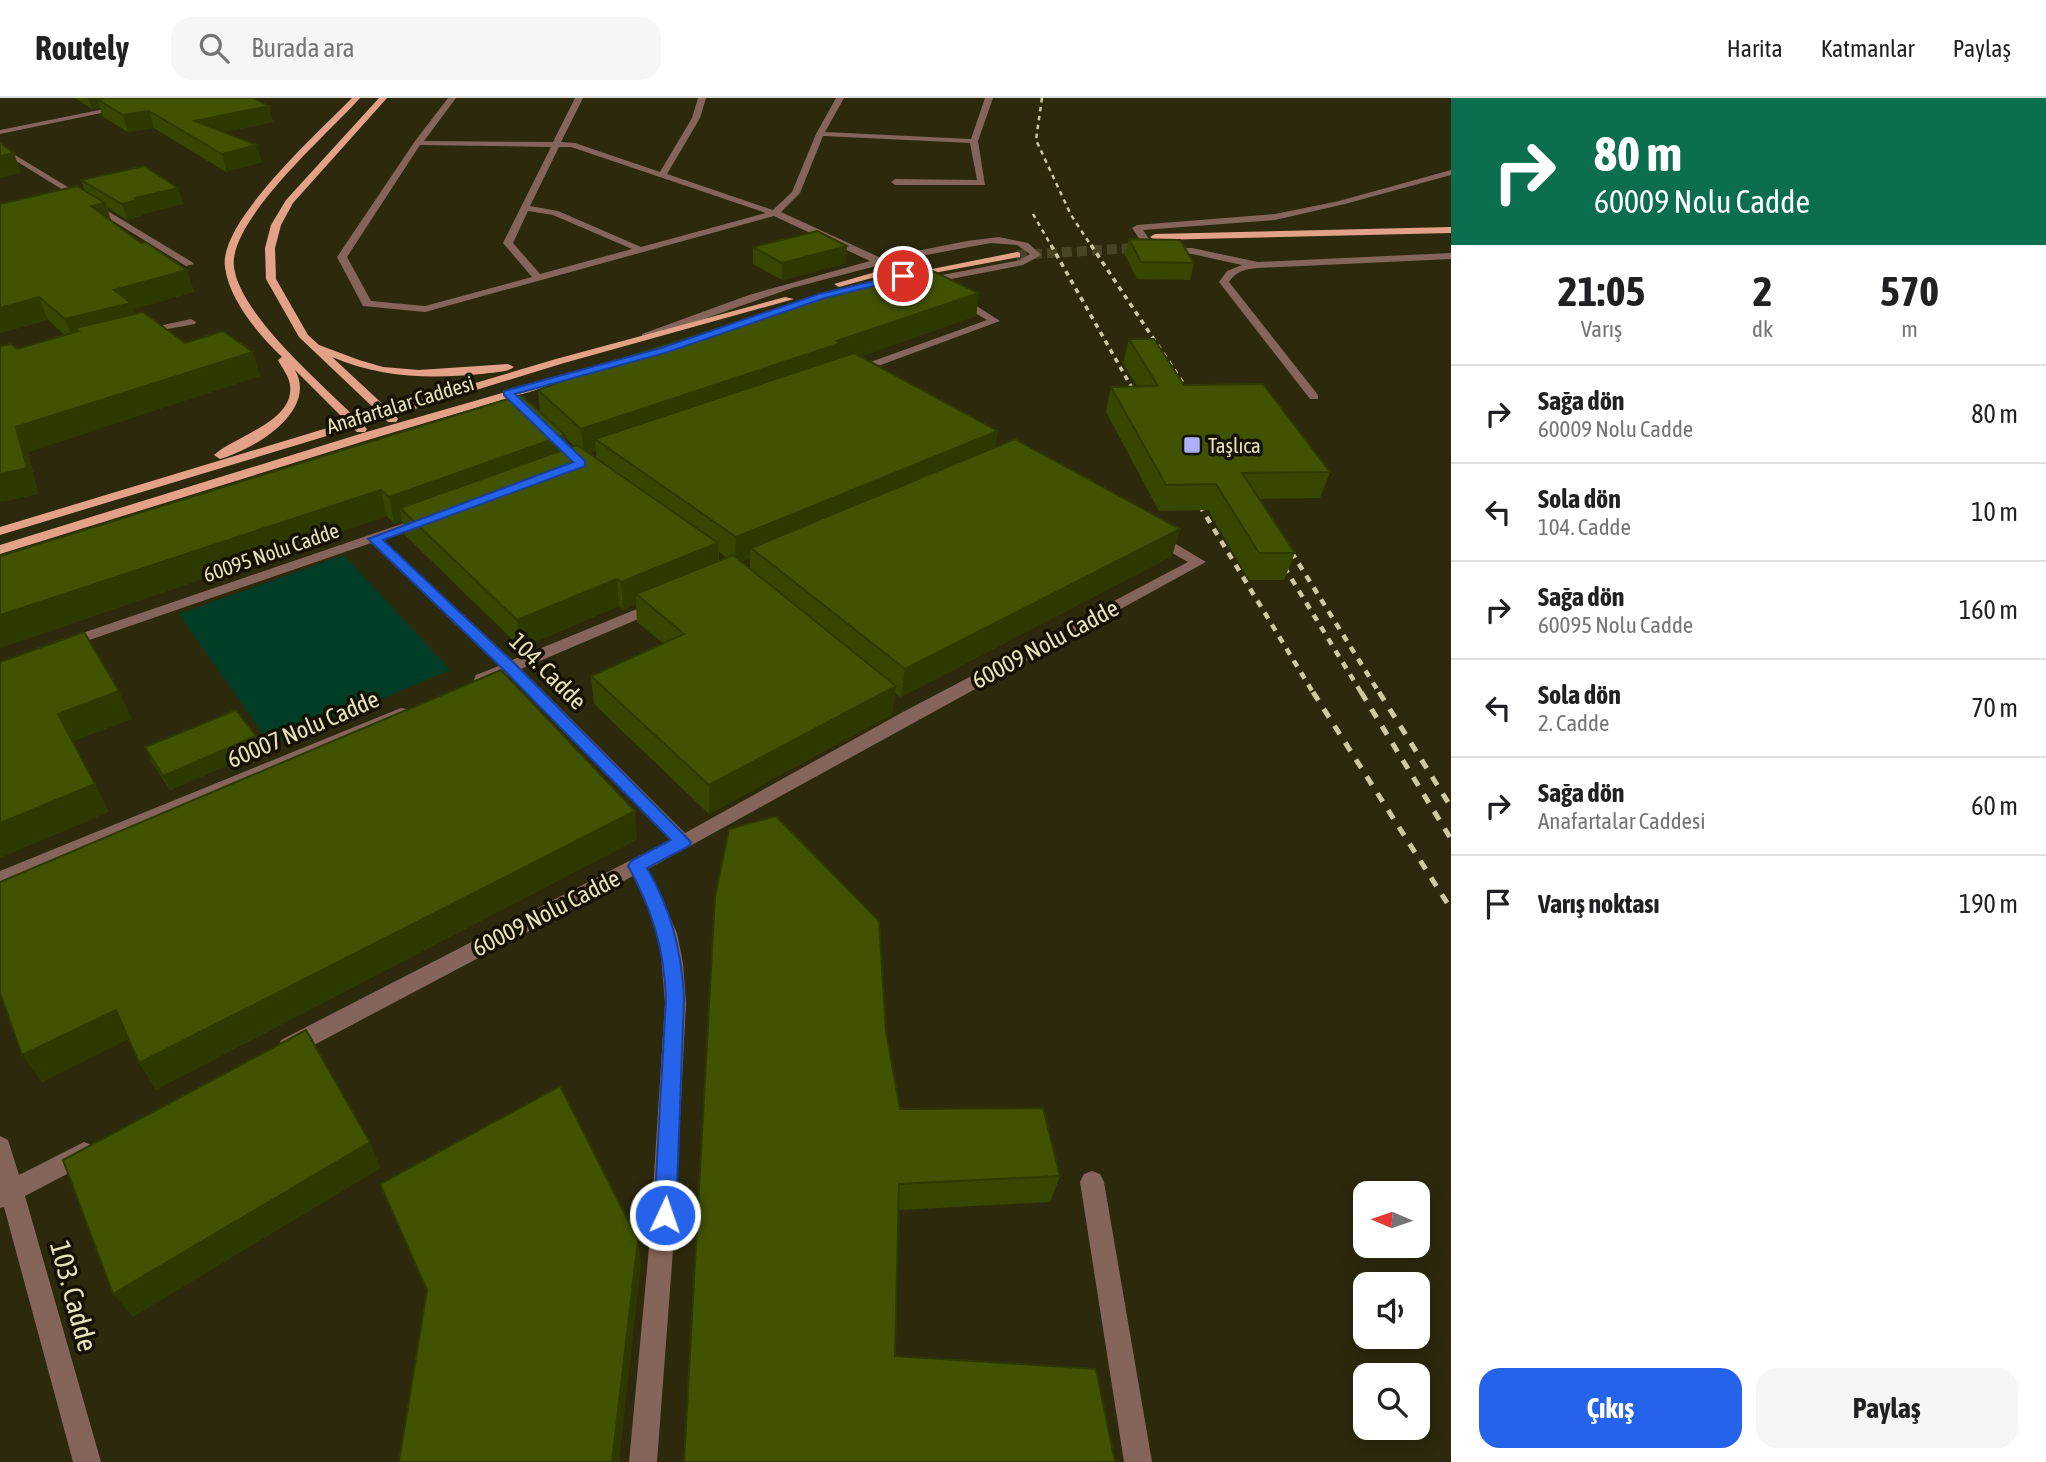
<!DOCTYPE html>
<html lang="tr">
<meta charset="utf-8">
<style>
:root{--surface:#fff;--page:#f6f6f6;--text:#202124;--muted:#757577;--line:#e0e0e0;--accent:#2563eb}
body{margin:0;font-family:"Asap Condensed",sans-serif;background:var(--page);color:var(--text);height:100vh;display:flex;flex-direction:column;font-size:26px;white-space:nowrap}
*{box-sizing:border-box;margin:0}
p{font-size:23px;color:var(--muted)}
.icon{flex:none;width:38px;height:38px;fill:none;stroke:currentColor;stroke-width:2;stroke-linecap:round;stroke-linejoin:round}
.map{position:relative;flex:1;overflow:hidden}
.side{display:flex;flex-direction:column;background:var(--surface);width:595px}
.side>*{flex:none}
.top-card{background:#0b6e4f;color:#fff;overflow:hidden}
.needle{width:46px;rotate:272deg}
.fabs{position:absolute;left:1353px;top:1083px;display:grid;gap:14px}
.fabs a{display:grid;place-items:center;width:77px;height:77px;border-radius:14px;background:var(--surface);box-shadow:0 4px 18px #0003;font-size:35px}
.pin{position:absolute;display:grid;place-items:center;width:60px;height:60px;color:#fff;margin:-30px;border:4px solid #fff;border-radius:50%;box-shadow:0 2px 7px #0007}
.me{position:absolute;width:77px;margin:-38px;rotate:3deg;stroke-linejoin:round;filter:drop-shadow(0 0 5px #0008)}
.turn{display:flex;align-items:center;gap:24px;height:147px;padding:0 28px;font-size:32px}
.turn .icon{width:91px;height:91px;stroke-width:2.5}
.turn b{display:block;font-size:49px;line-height:60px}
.eta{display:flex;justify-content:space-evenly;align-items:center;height:119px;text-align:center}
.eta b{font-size:42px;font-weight:700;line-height:49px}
.action{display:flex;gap:14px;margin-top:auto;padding:14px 28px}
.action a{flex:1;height:80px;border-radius:21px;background:var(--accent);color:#fff;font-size:28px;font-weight:700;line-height:80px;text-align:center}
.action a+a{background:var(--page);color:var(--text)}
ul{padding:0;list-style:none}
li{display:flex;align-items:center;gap:21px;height:98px;padding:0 28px;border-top:2px solid var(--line)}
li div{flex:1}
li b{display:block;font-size:26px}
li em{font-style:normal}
header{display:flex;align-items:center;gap:42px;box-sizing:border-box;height:98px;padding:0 35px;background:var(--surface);border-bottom:2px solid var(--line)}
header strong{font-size:33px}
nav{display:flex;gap:38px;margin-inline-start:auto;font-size:24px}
.search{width:490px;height:63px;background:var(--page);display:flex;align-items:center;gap:18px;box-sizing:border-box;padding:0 24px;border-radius:21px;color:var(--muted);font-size:26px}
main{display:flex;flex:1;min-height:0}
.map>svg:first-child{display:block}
</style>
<header>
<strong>Routely</strong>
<div class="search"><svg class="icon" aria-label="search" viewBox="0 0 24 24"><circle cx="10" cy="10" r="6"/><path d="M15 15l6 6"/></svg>Burada ara</div>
<nav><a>Harita</a><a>Katmanlar</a><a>Paylaş</a></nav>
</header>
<main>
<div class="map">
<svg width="1451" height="1364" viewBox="0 0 1451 1364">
<rect width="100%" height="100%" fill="#2c290d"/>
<path fill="#003d27" d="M344,457L450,572L271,647L179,516Z"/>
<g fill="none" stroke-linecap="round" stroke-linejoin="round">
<path stroke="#484527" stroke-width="10" stroke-dasharray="10 5" stroke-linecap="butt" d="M1017,157L1150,149"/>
<g fill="#856559" fill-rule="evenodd">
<path d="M159,0H174L0,36V32Z"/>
<path d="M448,0H456L424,43L553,44L575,0H583L561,44L575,45L660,74L692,20L698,0H706L700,20L667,76L773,112L792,94L816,36L836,0H844L825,34L971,41L985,0H993L978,43L985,87H895L891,84L895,81L977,82L970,45L823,38L800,95L781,114L881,160L967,143L999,139L1028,145L1041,157L1023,167L920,187L915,184L916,182L1020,162L1030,156L1017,147L991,145L899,162L792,190L650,240H642V236L749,197L870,163L774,118L425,214L363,208L337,159L415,43ZM420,47L551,49L503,145L532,179L425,208L371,203L347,159ZM559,49H571L766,115L641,149L558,113L530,108ZM528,113L553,117L632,151L540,176L513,145Z"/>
<path d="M0,48L192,164L194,166L186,168L0,53Z"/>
<path d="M1451,72V77L1345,106L1275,122L1143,132L1155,150H1192L1258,164L1451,155V161L1258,170C1246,171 1236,173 1229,184L1318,297V301H1310L1219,184L1227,173L1242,167L1192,156L1149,155L1132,130L1137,127L1275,116L1339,103Z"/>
<path d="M953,198H961L1000,223L859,275H851V271L987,222L953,202Z"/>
<path d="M191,221L196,224L195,226L140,236L135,233Z"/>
<path d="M425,418L430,419V425L382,441L512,562L654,504H664L666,507L664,510L521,571L685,735L903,614L1188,464L1149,442V436H1159L1206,464L648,771L677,835L683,865L686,905L674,1139L657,1364H629L650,1139L665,905L660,846L650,815L633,778L297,956L289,958L281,956L278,949L281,942L670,742L508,576L488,585H476L474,581L476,577L499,568L371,445L69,549L64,551L56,546L59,543Z"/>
<path d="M401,610L407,611L409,615L407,619L0,788V773Z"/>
<path d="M0,1038L8,1042L19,1077L84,1044L92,1047L96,1055L92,1063L25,1098L101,1364H73L4,1109L0,1110Z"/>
<path d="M1092,1073L1100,1076L1104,1084L1152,1364H1124L1080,1084L1084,1076Z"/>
</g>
<g fill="#e3a288" fill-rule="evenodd">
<path d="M352,0H360C329,35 228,122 234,169C240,217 323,287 357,321L378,314L299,239L266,181L265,150L271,127L286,102L379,0H387L293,105L281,127L275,150L276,181L308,237L319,247L359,262L383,269L419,272L508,266L514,269C506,275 493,274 482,276C430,281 381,280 332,259L388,311L556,261L785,199L794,201L564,265L395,317L398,321L396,324H388L384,320L363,327L367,331L365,334H357L353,330L0,437V429L347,324L295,272C318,313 255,351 220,361L214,357C234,338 295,324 290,287C289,278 282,270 278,262L282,259C259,237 229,202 225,169C218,124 321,32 352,0Z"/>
<path d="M1451,129V135L1155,142L1150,139L1155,136Z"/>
<path d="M1017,154L1020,155V159L907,180L902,177Z"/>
<path d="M920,161L925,164L923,166L839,189L834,186Z"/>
<path d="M853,187L858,190L857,192L779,215L774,212Z"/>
<path d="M613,263L619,266L617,268L371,341L0,456V447L363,335Z"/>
</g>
<g stroke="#cec9a2" stroke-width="2.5" stroke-dasharray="4.5 4.5" stroke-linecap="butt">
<path d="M1042,0L1036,42L1071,117L1092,149"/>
<path d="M1033,116L1052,149"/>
</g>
<g stroke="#cec9a2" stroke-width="3.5" stroke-dasharray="5 5" stroke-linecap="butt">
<path d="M1051,147L1140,304"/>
<path d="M1091,147L1195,303"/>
</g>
<g stroke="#cec9a2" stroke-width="4.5" stroke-dasharray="7 7" stroke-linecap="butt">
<path d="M1192,395L1314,596"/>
<path d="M1284,442L1380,596"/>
<path d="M1277,457L1362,596"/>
</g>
<g stroke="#cec9a2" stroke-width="5" stroke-dasharray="10 10" stroke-linecap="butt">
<path d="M1313,594L1451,811"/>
<path d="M1361,594L1451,741"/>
<path d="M1379,594L1451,709"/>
</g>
</g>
<g fill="#384700" fill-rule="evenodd">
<path d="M75,0H253L269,8L273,24L225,34L262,64L226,74L154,30L128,34L102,18L100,9L92,11Z"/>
<path d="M81,82L178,90L183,106L142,116V118L127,122L107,109L111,123L141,145L187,172L194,194L133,211L135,216L185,245L260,278L28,354L38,396L0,404L17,251L65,237L48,222L0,235L85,93Z"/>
<path d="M1129,141L1194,165L1190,182L1137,181L1125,157Z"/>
<path d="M753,149L846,165L782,182L753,166Z"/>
<path d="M979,195L976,218L861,258L996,349L1180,431L1172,458L901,599L895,595L892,616L709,716L594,606L591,578L663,545L637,524L636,506L623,512L619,508L521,550L405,437L402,423L394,426L387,418L0,550L540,315L538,292ZM565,339L574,348L566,351ZM596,353V360L589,355ZM719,454L726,459L719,463ZM750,460V471L741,464Z"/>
<path d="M1129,241L1184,287L1330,374L1320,400L1259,401L1295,455L1284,482H1249L1208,412L1159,413L1106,314L1111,289L1137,288L1123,265Z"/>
<path d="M145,649L261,653L170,692L152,664Z"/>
<path d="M900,1011L1060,1078L1050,1104L899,1112L684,1364Z"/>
<path d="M380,1086L638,1142L641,1167L427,1194Z"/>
</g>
<g fill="#2e3900">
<path d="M88,0H146L97,1L100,9L92,11Z"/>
<path d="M269,8L273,24L200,39L195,23Z"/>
<path d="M149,13L154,30L128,34L123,17Z"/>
<path d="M257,47L262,64L226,74L222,56Z"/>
<path d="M14,55L21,75L0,80V58Z"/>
<path d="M178,90L183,106L142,116V118L127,122L122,106L135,100Z"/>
<path d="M105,105L112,125L91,108Z"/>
<path d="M847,148L846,165L782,182V165Z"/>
<path d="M187,172L194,194L133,211L139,228L79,233L75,230L80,242L74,244L65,221L114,192Z"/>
<path d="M979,195L976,218L840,266L595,341L596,353L584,357L581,331Z"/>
<path d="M39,199L48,222L0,235V210Z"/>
<path d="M253,254L260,278L28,354L38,396L0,404V376L16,329Z"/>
<path d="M998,333L994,359L751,450L750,460L735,466L736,439Z"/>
<path d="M565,337L567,363L400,410L402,423L394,426L389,399Z"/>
<path d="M381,392L387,418L0,550V517Z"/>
<path d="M1180,431L1172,458L901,599L905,571Z"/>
<path d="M718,445L719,472L636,496V506L623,512L621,484Z"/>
<path d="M617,481L619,508L521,550L517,522Z"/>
<path d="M896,588L892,616L709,716V687Z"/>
<path d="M119,593L132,621L72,644L58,616Z"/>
<path d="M256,638L261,653L170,692L163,678Z"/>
<path d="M95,686L109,714L0,760V725Z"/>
<path d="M635,713L637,742L156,992L139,965Z"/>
<path d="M116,912L133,939L42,984L22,957Z"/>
<path d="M370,1044L381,1070L133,1219L113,1196Z"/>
<path d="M638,1142L641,1167L619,1364H612Z"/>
</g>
<g fill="#415200" stroke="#2e3900" stroke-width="2">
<path d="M104,0H253L269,8L195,23L257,47L222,56L149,13L123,17L97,1Z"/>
<path d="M0,45L14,55L0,58Z"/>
<path d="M144,68L178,90L135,100L137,102L122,106L81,82Z"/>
<path d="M77,88L105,105L91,108L141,145L145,144L187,172L114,192L131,205L65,221L39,199L0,210V106Z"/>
<path d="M817,133L847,148L782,165L753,149Z"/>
<path d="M1129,141L1180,142L1194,165L1141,164Z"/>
<path d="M922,168L979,195L837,243L841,245L581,331L538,292L650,251Z"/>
<path d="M143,214L185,245L223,233L253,254L16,329L27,370L0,376V248L11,246L17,251L79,233L75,230Z"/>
<path d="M1129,241H1154L1184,287L1263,286L1330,374L1242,375L1295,455H1259L1216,386L1166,387L1111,289L1158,288Z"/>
<path d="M854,255L998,333L736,439L595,341Z"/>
<path d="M521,297L565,337L389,399L381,392L0,517V458Z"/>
<path d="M1015,341L1180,431L905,571L751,450Z"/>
<path d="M577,347L718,445L621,484L617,481L517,522L400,410Z"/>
<path d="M733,457L896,588L709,687L591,578L684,536L636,496Z"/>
<path d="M84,534L119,593L58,616L95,686L0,725V564Z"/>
<path d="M501,572L635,713L139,965L116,912L22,957L0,895V784Z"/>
<path d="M236,612L256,638L163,678L145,649Z"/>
<path d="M776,718L879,823L886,933L900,1011L1043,1010L1060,1078L899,1086L895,1258L1096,1271L1115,1364H684L715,799L729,731Z"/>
<path d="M306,932L370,1044L113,1196L63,1062Z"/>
<path d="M560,988L638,1142L612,1364H399L427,1192L380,1086Z"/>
</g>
<path fill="#2563eb" stroke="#184099" stroke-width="2" d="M903,176L908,178L906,180L825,200L668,254L515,296L585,363V368L383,442L515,566L691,744L689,748L647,770C671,811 682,853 684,900L676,1117L672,1124L665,1127L657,1124L654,1117L666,900C664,851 652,810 628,768L631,763L671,742L505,573L368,441L573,364L504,297V293L661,250L819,196Z"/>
<rect fill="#acaffb" stroke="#151100" stroke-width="2.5" x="1183" y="338" width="18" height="18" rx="3.5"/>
<g text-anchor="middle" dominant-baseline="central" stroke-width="7" stroke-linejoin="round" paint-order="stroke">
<g font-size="21" fill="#e8e3ba" stroke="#151100">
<text transform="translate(400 306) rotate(-17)">Anafartalar Caddesi</text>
<text transform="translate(271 454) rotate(-19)">60095 Nolu Cadde</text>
</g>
<g font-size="21" fill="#e8e3ba" stroke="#151100" text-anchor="start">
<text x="1208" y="347">Taşlıca</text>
</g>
<g font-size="24" fill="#e8e3ba" stroke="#151100">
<text transform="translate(1045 546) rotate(-28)">60009 Nolu Cadde</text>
<text transform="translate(548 573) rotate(45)">104. Cadde</text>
<text transform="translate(303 631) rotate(-23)">60007 Nolu Cadde</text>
<text transform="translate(546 815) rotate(-27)">60009 Nolu Cadde</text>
</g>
<g font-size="28" fill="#e8e3ba" stroke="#151100">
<text transform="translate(74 1198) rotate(75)">103. Cadde</text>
</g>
</g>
</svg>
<div class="fabs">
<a><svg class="needle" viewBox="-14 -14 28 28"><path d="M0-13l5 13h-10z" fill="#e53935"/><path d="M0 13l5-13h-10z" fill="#757577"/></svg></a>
<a><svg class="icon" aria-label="sound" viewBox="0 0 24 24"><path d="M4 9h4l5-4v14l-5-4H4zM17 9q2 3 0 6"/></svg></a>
<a><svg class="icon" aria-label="search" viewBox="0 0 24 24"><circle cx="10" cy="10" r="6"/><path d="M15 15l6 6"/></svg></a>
</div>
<div class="pin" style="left:903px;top:178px;background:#d93025"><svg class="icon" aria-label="arrive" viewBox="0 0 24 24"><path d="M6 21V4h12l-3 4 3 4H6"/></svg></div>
<svg class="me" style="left:665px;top:1117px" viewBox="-20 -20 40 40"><circle r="17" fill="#2563eb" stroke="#fff" stroke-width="3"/><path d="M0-11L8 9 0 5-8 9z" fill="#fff"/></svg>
</div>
<section class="side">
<div class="top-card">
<div class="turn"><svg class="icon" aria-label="right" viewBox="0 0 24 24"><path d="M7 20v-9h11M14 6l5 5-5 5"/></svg><div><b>80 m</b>60009 Nolu Cadde</div></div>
</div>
<div class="eta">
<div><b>21:05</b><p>Varış</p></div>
<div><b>2</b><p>dk</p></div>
<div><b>570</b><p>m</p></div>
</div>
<ul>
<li><svg class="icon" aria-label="right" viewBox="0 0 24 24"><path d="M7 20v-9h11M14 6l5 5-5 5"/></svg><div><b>Sağa dön</b><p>60009 Nolu Cadde</p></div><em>80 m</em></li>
<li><svg class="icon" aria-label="left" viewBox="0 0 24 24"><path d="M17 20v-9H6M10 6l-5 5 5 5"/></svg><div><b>Sola dön</b><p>104. Cadde</p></div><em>10 m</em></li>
<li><svg class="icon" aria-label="right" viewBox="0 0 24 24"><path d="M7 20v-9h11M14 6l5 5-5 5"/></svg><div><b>Sağa dön</b><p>60095 Nolu Cadde</p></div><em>160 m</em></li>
<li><svg class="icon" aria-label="left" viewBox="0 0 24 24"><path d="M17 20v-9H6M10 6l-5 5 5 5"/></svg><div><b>Sola dön</b><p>2. Cadde</p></div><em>70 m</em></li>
<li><svg class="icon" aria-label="right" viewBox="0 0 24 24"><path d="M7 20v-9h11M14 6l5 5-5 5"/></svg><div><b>Sağa dön</b><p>Anafartalar Caddesi</p></div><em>60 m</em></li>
<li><svg class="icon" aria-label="arrive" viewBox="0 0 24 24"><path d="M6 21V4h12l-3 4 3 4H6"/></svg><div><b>Varış noktası</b></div><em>190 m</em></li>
</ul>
<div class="action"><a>Çıkış</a><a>Paylaş</a></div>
</section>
</main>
